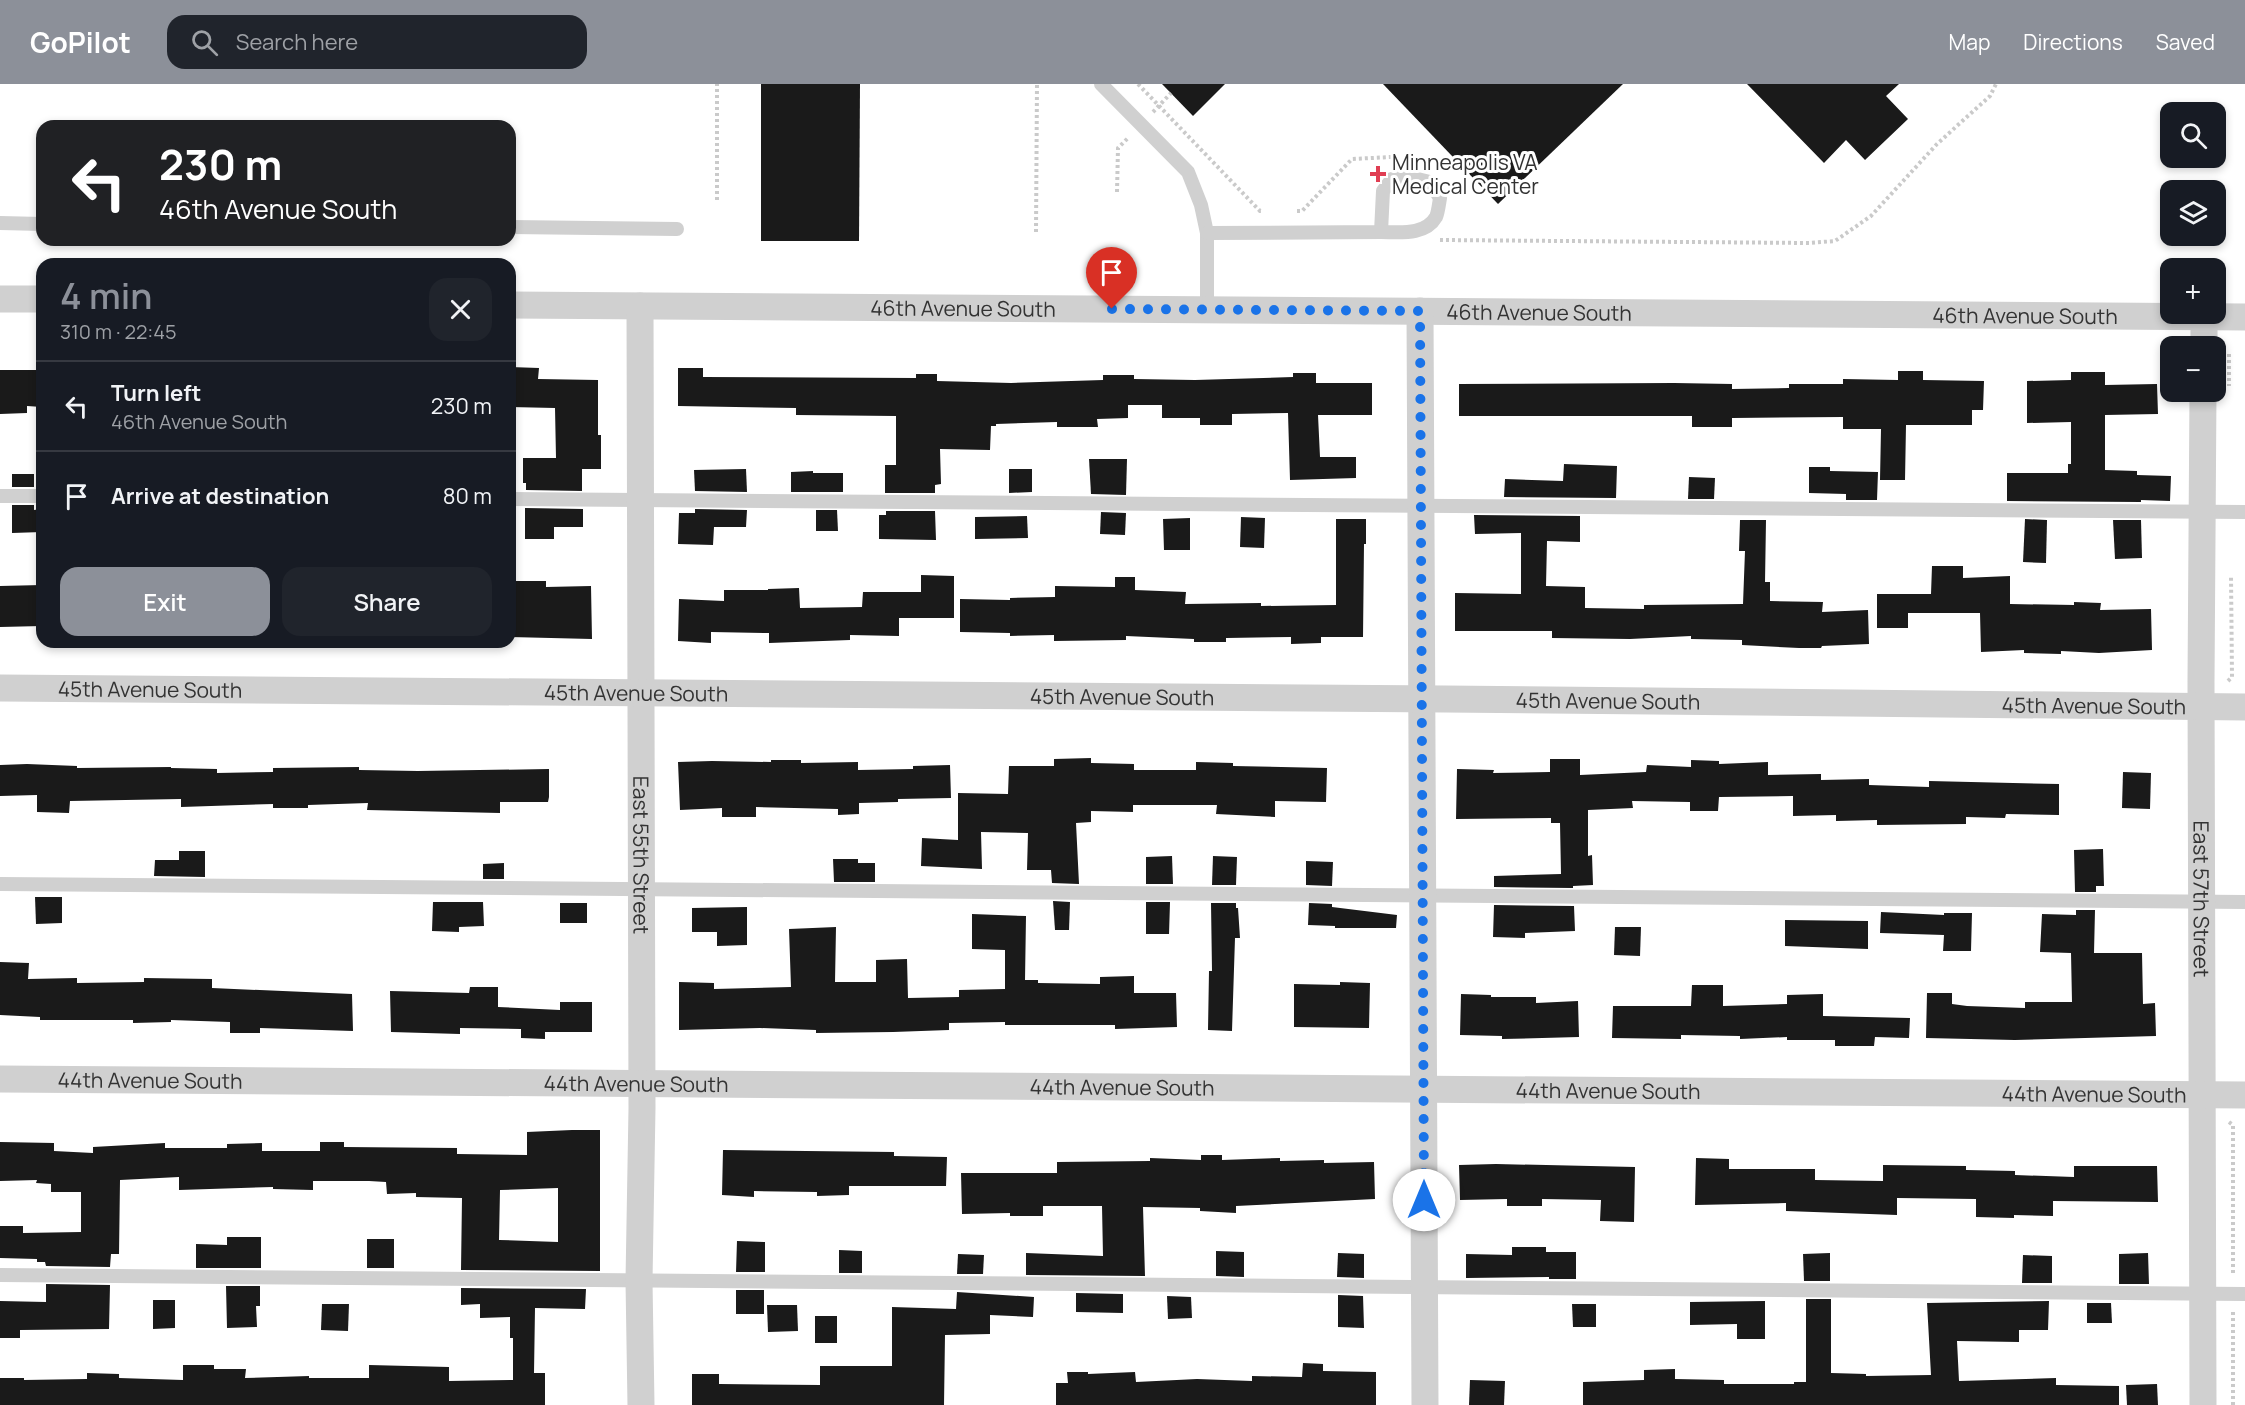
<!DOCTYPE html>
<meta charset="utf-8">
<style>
:root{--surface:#171b24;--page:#20242c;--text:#f1f3f6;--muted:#9ea1a6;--line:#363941;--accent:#8c9099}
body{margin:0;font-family:Manrope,sans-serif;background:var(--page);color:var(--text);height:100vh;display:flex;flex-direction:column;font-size:22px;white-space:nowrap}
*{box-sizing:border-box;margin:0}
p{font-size:20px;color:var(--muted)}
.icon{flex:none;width:33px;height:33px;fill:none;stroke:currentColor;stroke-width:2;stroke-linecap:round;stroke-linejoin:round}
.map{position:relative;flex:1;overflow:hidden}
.sheet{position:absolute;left:36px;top:174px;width:480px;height:390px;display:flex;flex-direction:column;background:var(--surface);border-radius:18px;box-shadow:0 3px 9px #0003}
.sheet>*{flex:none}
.hud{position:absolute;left:36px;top:36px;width:480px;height:126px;border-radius:18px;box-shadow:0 3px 9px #0003;background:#202124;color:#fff;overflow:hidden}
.buttons{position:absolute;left:2160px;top:18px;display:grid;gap:12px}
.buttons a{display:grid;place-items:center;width:66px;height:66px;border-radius:12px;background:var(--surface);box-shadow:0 3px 9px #0003;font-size:30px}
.pin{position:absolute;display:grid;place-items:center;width:51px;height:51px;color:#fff;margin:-62px -26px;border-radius:50% 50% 50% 0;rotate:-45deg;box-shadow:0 0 6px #0007}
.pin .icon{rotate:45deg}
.me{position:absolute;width:66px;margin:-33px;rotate:0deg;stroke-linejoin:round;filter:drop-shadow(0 0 4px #0008)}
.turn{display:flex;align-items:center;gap:21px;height:126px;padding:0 24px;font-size:27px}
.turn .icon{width:78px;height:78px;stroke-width:2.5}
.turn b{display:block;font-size:42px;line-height:51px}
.round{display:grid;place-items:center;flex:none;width:63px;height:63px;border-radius:18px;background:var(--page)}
.overview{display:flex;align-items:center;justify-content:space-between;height:102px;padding:0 24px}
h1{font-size:36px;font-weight:600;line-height:45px;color:var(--accent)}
.primary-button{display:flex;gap:12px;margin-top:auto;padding:12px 24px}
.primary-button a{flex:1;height:69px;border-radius:18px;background:var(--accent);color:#fff;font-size:24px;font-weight:600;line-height:69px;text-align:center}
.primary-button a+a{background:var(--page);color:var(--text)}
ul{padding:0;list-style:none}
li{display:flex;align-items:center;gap:18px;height:90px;padding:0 24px;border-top:2px solid var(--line)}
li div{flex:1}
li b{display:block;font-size:22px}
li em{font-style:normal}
header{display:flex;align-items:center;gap:36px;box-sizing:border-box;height:84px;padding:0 30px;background:var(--accent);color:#fff}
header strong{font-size:28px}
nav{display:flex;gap:33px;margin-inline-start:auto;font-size:21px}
.search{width:420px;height:54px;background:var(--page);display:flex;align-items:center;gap:15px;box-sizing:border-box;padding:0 21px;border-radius:18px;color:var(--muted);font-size:22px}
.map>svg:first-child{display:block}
</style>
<header>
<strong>GoPilot</strong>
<div class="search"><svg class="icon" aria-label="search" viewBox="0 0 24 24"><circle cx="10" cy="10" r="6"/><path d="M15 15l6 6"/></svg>Search here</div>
<nav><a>Map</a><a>Directions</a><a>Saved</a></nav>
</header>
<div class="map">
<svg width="2245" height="1321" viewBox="0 0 2245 1321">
<rect width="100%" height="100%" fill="#fff"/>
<g fill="#1a1a1a" fill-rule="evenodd">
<path d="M761,0H860L859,157H761Z"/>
<path d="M1162,0H1225L1193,32Z"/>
<path d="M1383,0H1623L1498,120Z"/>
<path d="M1747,0H1899L1886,12L1908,35L1865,76L1846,56L1824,79Z"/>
<path d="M510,283L539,284L538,295L598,296V351H601V385H582V407L526,406V399H523V374H556L555,324L510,323Z"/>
<path d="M678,284H703V293L916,294V290H937V297L1011,299L1103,296V291H1134V295L1195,296L1293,293V289H1316V299H1372V331H1318L1320,373H1356V394L1290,396L1288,329L1232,330V341H1200V334H1162V321H1128V334L1097,335L1098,343H1057V338L996,340V342H991L990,366L940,365L941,400L935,401V409H885V381H896V332L796,331V324L678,322Z"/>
<path d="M0,286H42V323L27,322V329L0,330Z"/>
<path d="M1898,287H1923V296L1984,297L1983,326H1972V341H1906L1905,396H1880L1881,345H1843V333L1732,334V343H1692V332H1459V300L1674,299L1732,300V305L1789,304V300H1843V295L1898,296Z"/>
<path d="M2071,288H2105V301L2157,300L2158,330L2105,331V386L2137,387V391L2171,392L2170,417L2141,416V418L2007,417V389H2068V380H2071V338L2027,339V297L2071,296Z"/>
<path d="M1089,375H1127L1126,411L1091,410Z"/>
<path d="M1564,380L1617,382L1616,414L1504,413L1505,395L1563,397Z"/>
<path d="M1809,383H1830V387L1878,388L1877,416H1846V410L1809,409Z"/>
<path d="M746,385L747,408L695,407L694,386Z"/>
<path d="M1009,385H1032V408L1009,409Z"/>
<path d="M813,387V389H843V408H791V388Z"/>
<rect x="12" y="390" width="22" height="13"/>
<path d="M1689,393L1715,394L1714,415H1688Z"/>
<path d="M12,421H34V426L42,425V448L12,449Z"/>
<path d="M525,424L583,425V443H554V455H525Z"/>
<path d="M695,425L747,426L746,443H714L713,461L678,460L679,429H695Z"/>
<path d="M816,426H837L838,447H816Z"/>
<path d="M886,427H935L936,456L879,455V431H886Z"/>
<path d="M1101,428L1126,429L1125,451L1100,450Z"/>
<path d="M1474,431L1580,432V458L1547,457L1546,502L1585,503V524L1644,525V521L1743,520L1745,467H1739L1740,436H1766L1765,498H1770V517L1823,518L1822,528L1868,526L1869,560L1822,562L1821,564H1799L1742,561V556L1691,555V552L1630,555L1552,554V547H1455V509L1521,510V449L1475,450Z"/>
<path d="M1027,432L1028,454L975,455V433Z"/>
<path d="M1241,433L1265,434L1264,464L1240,463Z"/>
<path d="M1190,434V466H1164L1163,435Z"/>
<path d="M1336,435H1366V460H1364L1363,553H1321V559L1291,560V553L1226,554V558H1194V555L1126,552V556L1054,557V551L1010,552V549L960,548V515L1010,516V514L1055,513V502L1115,503V493H1135V506L1186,508L1185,520L1261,519V522L1336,521Z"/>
<path d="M2025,435L2047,436L2046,479L2023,478Z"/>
<path d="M2113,436H2141L2142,474L2115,475Z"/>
<path d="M1932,482H1963V494L2010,492V520L2074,521V518L2101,519L2100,526L2151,525L2152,566L2099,569L2061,567V570L2024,569V566L1981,568L1980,529H1908V544H1877V510H1931Z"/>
<path d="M921,491L954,492V534H899V552L850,551V556L769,559V549L711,548V559L678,557L679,515L724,517V506H768V505L799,504L800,524L862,523L863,508H921Z"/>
<path d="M510,497H546V503L591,502L592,555L510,553Z"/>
<path d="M42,501V542L0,543V502Z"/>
<path d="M1091,674V679L1134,680V686H1196V678L1233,679V682L1327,684L1326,718L1275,717V733L1216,730L1217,721H1133V728L1091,727V738L1076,739L1079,800L1052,799L1051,786H1027L1028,749L981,748L982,785L921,782L922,754L958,756V709L1008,710L1009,682H1054V675Z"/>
<path d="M1550,675H1580V691L1646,688L1647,681L1691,683V676L1719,677V680L1768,678V691L1821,690V696L1869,695V701L1929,703V697L2059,700V731L2006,730L2005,734L1966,733V740L1877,741V736L1836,737V731L1793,732V712L1719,713L1718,727H1690V718L1632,717L1633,724L1588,726V772L1592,771L1593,801L1573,802V804L1494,803V792L1561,790L1560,739H1551V734L1456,735L1457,685L1494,686L1493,689L1550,688Z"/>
<path d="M771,676H801V679L858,678V686L913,685V682L950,681L951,714L898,715V718L859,719V730L838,731V725L756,723V733H722V724L680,726L678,678L712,677L771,678Z"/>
<path d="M27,680L77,682V684L171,683V684L217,685V689L273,688V684L359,683V686L418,687L549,685V713L548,718H500V729L367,726L368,719L308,721V724H273V720L181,723V715L70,717L69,729L37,728V711L0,712V681Z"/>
<path d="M2123,688L2151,689L2150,725L2122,724Z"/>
<path d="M2103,765L2104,802H2096V808H2075L2074,766Z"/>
<path d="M179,767H205V793L154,792L155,776H179Z"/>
<path d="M1172,772L1173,800H1146V773Z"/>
<path d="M1213,772L1237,773L1236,801H1212Z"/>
<path d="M833,775H858V779H875V798H834Z"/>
<path d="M1306,777L1333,778L1332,802L1306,801Z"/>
<path d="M504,779V795H483V780Z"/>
<path d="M35,813H62V839L36,840Z"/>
<path d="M1053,817L1070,818L1069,846H1055Z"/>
<path d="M433,818H483L484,842L459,843V848L432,847Z"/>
<path d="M1146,818H1170L1169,850H1146Z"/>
<rect x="560" y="819" width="27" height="20"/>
<path d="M1211,819H1236V824H1238L1240,854H1235L1232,947L1208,946L1209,887H1212Z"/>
<path d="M1309,819L1332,820V823L1397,831L1396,844H1335V842L1308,841Z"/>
<path d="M1494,821L1574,822L1575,847L1525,849V854L1493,853Z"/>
<path d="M747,823V861L717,862V848H692V824Z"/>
<path d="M2076,826H2095L2094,869H2142L2143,920L2155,919L2156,952L2015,956L1926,954L1927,909H1952V920L1967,922L2025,924V918H2072L2071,869L2040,868L2042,830L2076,831Z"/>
<path d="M1881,828L1944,831V829H1972L1971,867H1943L1944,851L1880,849Z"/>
<path d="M972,830L1026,832L1025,896H1038V899L1100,900V893L1134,892V909H1176L1177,943L1115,945V941H1005V938L949,939V946L893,948L816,949V946L760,944L679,946V898L714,899V905L791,903L789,845L836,843L835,898H876V876L907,875L908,914L959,913V906L1005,905V866L972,865Z"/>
<path d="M1785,836L1868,837V865L1785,862Z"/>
<path d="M1615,843H1641L1640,872L1614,871Z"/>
<path d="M0,878L29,879L28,895L77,894V899L144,898V894L212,895V904L352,910L353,947L260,944V949H230V938L171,936V938L133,939V936H40V933L0,931Z"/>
<path d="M1340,898L1370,899L1369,944L1294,943V900L1340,901Z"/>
<path d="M1692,901H1723V922L1787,920V911L1823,910V932L1910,934L1909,954L1875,953L1874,962H1835V956H1787V953L1740,955V952L1681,951V955L1612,954L1613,922H1691Z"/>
<path d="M470,903H498V923L560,926V918H592V948H545V955L521,954V945L460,944V950L391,948L390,907L469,909Z"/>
<path d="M1461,910L1491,911V913H1536V919L1578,917L1579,953L1502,955V952L1460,951Z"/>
<path d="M572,1046H600V1187L461,1186L462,1114L416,1113V1109L387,1110L386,1098L369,1097H313V1106L273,1105V1103L179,1106V1093L120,1096L119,1170H111L110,1183L46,1182L45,1178H37V1175L0,1174V1142H23V1149L81,1148V1108H51V1100L36,1099L37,1096L0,1097V1058L54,1059V1067L93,1069V1063L165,1059V1064H227V1060L262,1059V1067H320V1058H344V1063L457,1064V1070L527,1071V1048ZM558,1104V1158L499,1156L500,1106Z"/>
<path d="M723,1066L894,1068V1072L947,1073L946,1102H849V1111L817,1112V1108L754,1107V1113L722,1111Z"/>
<path d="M1201,1071H1222V1076L1280,1074V1077L1324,1076V1079L1374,1078L1375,1115L1236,1122V1129L1200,1127V1124L1143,1123L1145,1192L1026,1191V1169L1103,1172L1102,1122H1043V1132H1010V1129L962,1130L961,1089H1057V1078L1150,1077V1074L1201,1076Z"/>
<path d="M1696,1074L1729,1075V1085H1815V1096L1883,1097V1081L1966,1082V1086L2015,1087V1091L2074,1093V1082H2157L2158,1118L2053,1117V1132L2014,1131V1134L1976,1133V1115L1897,1114V1131L1786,1127V1119L1695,1121Z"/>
<path d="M1496,1080L1635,1083L1634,1138L1600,1137L1601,1116L1542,1115V1122H1507V1115L1460,1116L1459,1081Z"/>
<path d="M227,1153H261V1184H196V1160L227,1161Z"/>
<rect x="367" y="1155" width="27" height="29"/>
<path d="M737,1157L765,1158V1188H736Z"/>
<path d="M1512,1163H1546V1168H1576V1195H1549V1193L1466,1194V1170L1512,1171Z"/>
<path d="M839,1166L862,1167V1189H839Z"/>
<path d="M1216,1167L1244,1168V1193L1216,1192Z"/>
<path d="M1338,1169L1364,1170V1194L1337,1193Z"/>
<path d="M1830,1169V1197H1804L1803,1170Z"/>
<path d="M2148,1169L2149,1200H2119V1170Z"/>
<path d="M958,1170L984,1171L983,1190H957Z"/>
<path d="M2023,1171L2052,1172V1199H2022Z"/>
<path d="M46,1200L110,1201L109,1245L20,1246V1254H0V1217L46,1218Z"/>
<path d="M226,1202H260V1222H256L257,1243L227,1244Z"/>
<path d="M461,1204L586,1205L585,1225L535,1224L534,1289H545V1321H0V1294H24V1296L87,1295V1289L119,1290V1294L183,1296V1281H214V1285H246L245,1294L309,1292V1294H369V1281L449,1283V1297L513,1296V1254H510V1233L480,1234V1220L461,1221Z"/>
<rect x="736" y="1206" width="28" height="24"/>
<path d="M957,1208L1034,1213L1033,1233L990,1231V1250L945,1251L944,1321H692V1290H719V1300L820,1301V1282H892V1223L956,1225Z"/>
<path d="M1076,1209L1123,1210V1229L1076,1228Z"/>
<path d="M1338,1211L1363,1212L1364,1244L1338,1243Z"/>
<path d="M1167,1212L1191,1213L1192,1234L1168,1235Z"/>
<path d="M1806,1215H1831V1289L1866,1290V1292L1931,1291L1927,1219L2049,1217L2048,1246H2019V1258L1957,1257L1959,1297L2056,1294V1301L2119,1302V1321H1583V1298L1644,1296V1286L1675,1285V1295L1724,1296V1300H1794V1298H1806Z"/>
<path d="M153,1216H175V1244L153,1245Z"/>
<path d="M1765,1217V1255H1737V1240L1690,1241V1218Z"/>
<path d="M2087,1219H2111L2112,1239H2087Z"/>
<path d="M322,1220H349L348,1247L321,1246Z"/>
<path d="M1572,1220H1596V1243H1573Z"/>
<path d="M767,1221H797L798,1247L768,1248Z"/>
<rect x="815" y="1232" width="22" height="27"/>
<path d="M1303,1279L1323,1280V1287L1376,1288V1321H1056V1299H1068L1067,1288H1088V1290L1135,1288L1136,1298L1197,1295L1252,1297V1292L1302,1293Z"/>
<path d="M1470,1296L1505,1297L1504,1321H1469Z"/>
<path d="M2157,1300L2158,1321H2127L2126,1301Z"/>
</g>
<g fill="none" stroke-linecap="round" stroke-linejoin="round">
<g stroke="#cacaca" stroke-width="4" stroke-dasharray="3 3" stroke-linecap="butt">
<path d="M1138,0L1260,127H1263"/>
<path d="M1153,28L1171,9"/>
<path d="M1117,108L1118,64L1129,53"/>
<path d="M717,116V0"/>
<path d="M1297,127H1302L1352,75L1391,73"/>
<path d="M1036,148L1037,0"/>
<path d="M1440,156L1809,159L1835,157L1871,132L1937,60L1990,12L1996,0"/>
<path d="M2229,270V302"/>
<path d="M2228,597L2232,593L2231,492"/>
<path d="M2229,1038L2233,1041V1191"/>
<path d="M2233,1228V1321"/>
</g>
<g stroke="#d0d0d0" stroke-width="14">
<path d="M1101,0L1188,88L1201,121L1207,149V226"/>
<path d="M0,139L42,140"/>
<path d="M510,143L677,145"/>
<path d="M1207,149L1381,148C1399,148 1425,152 1436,133C1438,129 1439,120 1440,114L1430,98L1409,93L1392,95L1383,107L1381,148"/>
<path d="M0,412H42"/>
<path d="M510,415L2245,428"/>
<path d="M0,800L2245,818"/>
<path d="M0,1191L2245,1210"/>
</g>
<g stroke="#d0d0d0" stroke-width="27">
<path d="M0,215H42"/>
<path id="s1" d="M510,221L2245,233"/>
<path id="s2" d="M640,222L642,1024L639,1197L641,1321"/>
<path d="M1420,227L1425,1321"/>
<path d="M2204,262V232"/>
<path id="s3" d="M2203,308L2201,598L2203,1321"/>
<path id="s4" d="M0,604L1445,615L2245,623"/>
<path id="s5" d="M0,995L2245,1011"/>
</g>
</g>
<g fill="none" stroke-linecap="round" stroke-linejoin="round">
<path stroke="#1a73e8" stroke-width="10" stroke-dasharray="0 18" d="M1112,225L1420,227L1424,1116"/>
</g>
<path fill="#e03e53" stroke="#fff" stroke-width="2" d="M1375 81h6v6h6v6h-6v6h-6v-6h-6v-6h6z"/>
<g text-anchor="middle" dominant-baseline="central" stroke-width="6" stroke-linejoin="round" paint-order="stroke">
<g font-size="21" fill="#333" stroke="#fff" text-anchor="start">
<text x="1392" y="78">Minneapolis VA<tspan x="1392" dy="24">Medical Center</tspan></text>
</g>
<g font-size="21" fill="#333" stroke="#fff">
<text stroke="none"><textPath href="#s1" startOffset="453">46th Avenue South</textPath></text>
<text stroke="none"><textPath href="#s1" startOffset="1029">46th Avenue South</textPath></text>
<text stroke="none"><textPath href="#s1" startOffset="1515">46th Avenue South</textPath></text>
<text stroke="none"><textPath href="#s4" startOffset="150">45th Avenue South</textPath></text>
<text stroke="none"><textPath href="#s4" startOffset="636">45th Avenue South</textPath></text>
<text stroke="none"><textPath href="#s4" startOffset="1122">45th Avenue South</textPath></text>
<text stroke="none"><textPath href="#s4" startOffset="1608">45th Avenue South</textPath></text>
<text stroke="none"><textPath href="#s4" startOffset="2094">45th Avenue South</textPath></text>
<text stroke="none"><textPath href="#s2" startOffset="549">East 55th Street</textPath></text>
<text stroke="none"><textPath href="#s3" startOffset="507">East 57th Street</textPath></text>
<text stroke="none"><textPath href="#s5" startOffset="150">44th Avenue South</textPath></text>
<text stroke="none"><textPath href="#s5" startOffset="636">44th Avenue South</textPath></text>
<text stroke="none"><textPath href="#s5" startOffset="1122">44th Avenue South</textPath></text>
<text stroke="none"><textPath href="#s5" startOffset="1608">44th Avenue South</textPath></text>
<text stroke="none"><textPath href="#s5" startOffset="2094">44th Avenue South</textPath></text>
</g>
</g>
</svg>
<div class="buttons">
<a><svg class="icon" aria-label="search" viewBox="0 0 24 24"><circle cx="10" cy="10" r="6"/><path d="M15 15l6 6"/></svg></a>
<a><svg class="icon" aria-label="layers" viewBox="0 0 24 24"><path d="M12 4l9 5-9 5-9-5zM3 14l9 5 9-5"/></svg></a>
<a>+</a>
<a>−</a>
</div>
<div class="pin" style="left:1112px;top:225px;background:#d93025"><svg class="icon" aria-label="arrive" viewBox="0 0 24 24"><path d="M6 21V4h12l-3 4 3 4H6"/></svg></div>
<svg class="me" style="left:1424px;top:1116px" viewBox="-20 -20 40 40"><circle r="19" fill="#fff"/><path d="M0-13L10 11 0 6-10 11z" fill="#1a73e8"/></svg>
<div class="hud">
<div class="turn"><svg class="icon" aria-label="left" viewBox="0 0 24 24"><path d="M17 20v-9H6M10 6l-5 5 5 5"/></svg><div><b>230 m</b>46th Avenue South</div></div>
</div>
<section class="sheet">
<div class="overview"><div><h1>4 min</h1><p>310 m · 22:45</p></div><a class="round"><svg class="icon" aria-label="close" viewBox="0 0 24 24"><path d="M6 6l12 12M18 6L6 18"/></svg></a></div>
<ul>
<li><svg class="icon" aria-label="left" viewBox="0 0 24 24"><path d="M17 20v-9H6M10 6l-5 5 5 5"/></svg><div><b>Turn left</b><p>46th Avenue South</p></div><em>230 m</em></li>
<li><svg class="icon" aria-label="arrive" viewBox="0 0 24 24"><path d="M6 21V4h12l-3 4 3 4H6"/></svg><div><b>Arrive at destination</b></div><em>80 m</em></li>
</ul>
<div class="primary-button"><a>Exit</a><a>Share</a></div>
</section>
</div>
